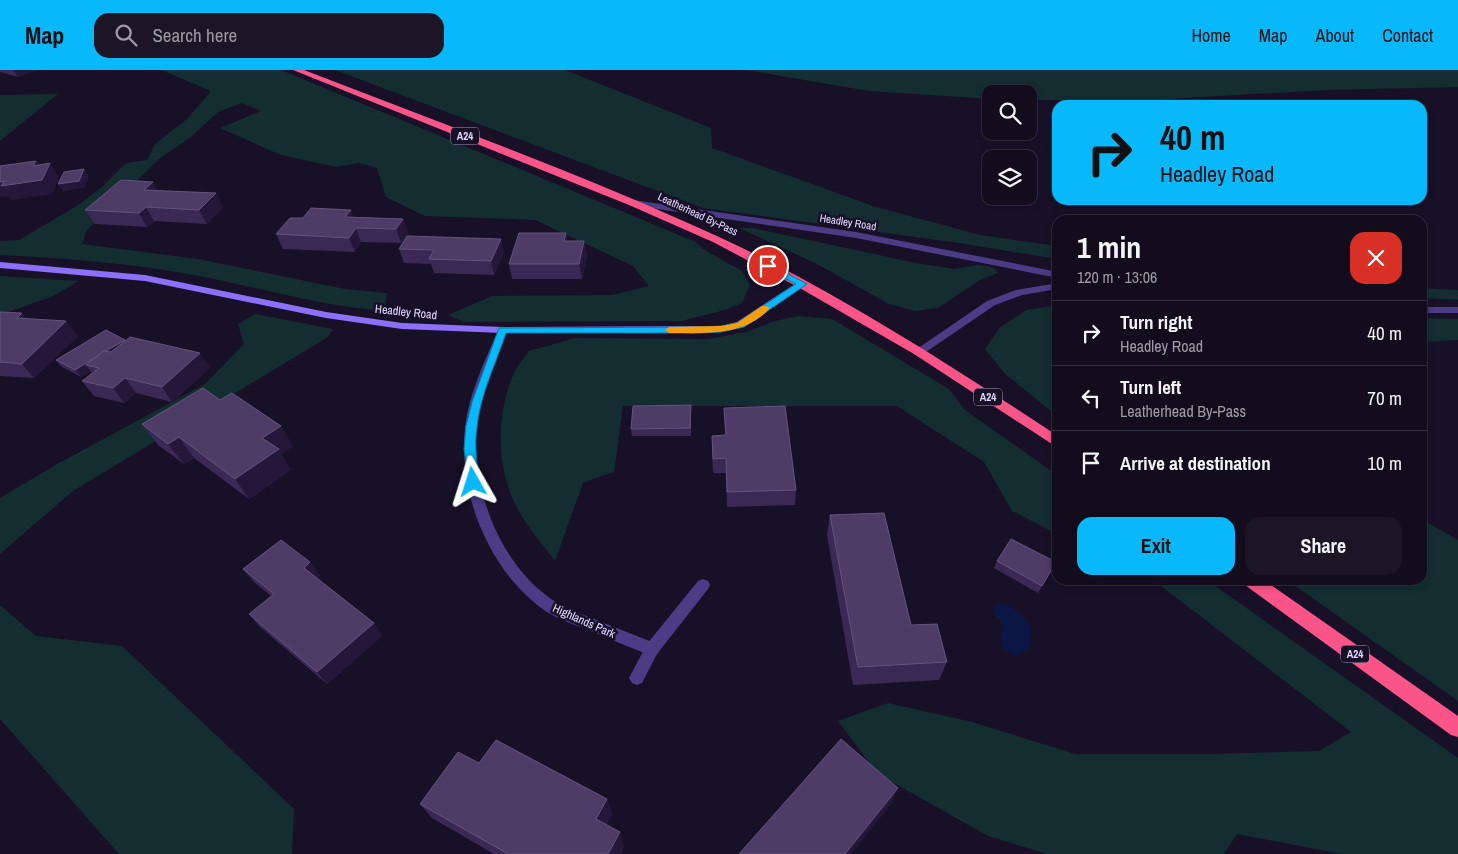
<!DOCTYPE html>
<meta charset="utf-8">
<style>
:root{--surface:#120c1d;--page:#1b1526;--text:#f1f3f6;--muted:#9c9ba4;--line:#312c3b;--accent:#07b8fa}
body{margin:0;font-family:"Archivo Narrow",sans-serif;background:var(--page);color:var(--text);height:100vh;display:flex;flex-direction:column;font-size:19px;white-space:nowrap}
*{box-sizing:border-box;margin:0}
p{font-size:16px;color:var(--muted)}
.icon{flex:none;width:28px;height:28px;fill:none;stroke:currentColor;stroke-width:2;stroke-linecap:round;stroke-linejoin:round}
.map{position:relative;flex:1;overflow:hidden}
.details{position:absolute;left:1052px;top:145px;width:375px;height:370px;display:flex;flex-direction:column;background:var(--surface);border-radius:15px;box-shadow:0 2px 8px #0003,0 0 0 1px var(--line)}
.details>*{flex:none}
.guide{position:absolute;left:1052px;top:30px;width:375px;height:105px;border-radius:15px;box-shadow:0 2px 8px #0003,0 0 0 1px var(--line);background:#07b8fa;color:#111;overflow:hidden}
.buttons{position:absolute;left:982px;top:15px;display:grid;gap:10px}
.buttons a{display:grid;place-items:center;width:55px;height:55px;border-radius:10px;background:var(--surface);box-shadow:0 2px 8px #0003,0 0 0 1px var(--line);font-size:25px}
.pin{position:absolute;display:grid;place-items:center;width:42px;height:42px;color:#fff;margin:-21px;border:2px solid #fff;border-radius:50%;box-shadow:0 1px 5px #0007}
.me{position:absolute;width:55px;margin:-28px;rotate:354deg;stroke-linejoin:round;filter:drop-shadow(0 0 4px #0008)}
.turn{display:flex;align-items:center;gap:18px;height:105px;padding:0 25px;font-size:22px}
.turn .icon{width:65px;height:65px;stroke-width:2.5}
.turn b{display:block;font-size:35px;line-height:42px}
.round{display:grid;place-items:center;flex:none;width:52px;height:52px;border-radius:15px;background:var(--page)}
.head{display:flex;align-items:center;justify-content:space-between;height:85px;padding:0 25px}
h1{font-size:30px;font-weight:700;line-height:38px}
.primary-button{display:flex;gap:10px;margin-top:auto;padding:10px 25px}
.primary-button a{flex:1;height:58px;border-radius:15px;background:var(--accent);color:#111;font-size:20px;font-weight:700;line-height:58px;text-align:center}
.primary-button a+a{background:var(--page);color:var(--text)}
ul{padding:0;list-style:none}
li{display:flex;align-items:center;gap:15px;height:65px;padding:0 25px;border-top:1px solid var(--line)}
li div{flex:1}
li b{display:block;font-size:19px}
li em{font-style:normal}
header{display:flex;align-items:center;gap:30px;box-sizing:border-box;height:70px;padding:0 25px;background:var(--accent);color:#111}
header strong{font-size:24px}
nav{display:flex;gap:28px;margin-inline-start:auto;font-size:18px}
.search{width:350px;height:45px;background:var(--page);display:flex;align-items:center;gap:12px;box-sizing:border-box;padding:0 18px;border-radius:15px;color:var(--muted);font-size:19px}
.map>svg:first-child{display:block}
</style>
<header>
<strong>Map</strong>
<div class="search"><svg class="icon" aria-label="search" viewBox="0 0 24 24"><circle cx="10" cy="10" r="6"/><path d="M15 15l6 6"/></svg>Search here</div>
<nav><a>Home</a><a>Map</a><a>About</a><a>Contact</a></nav>
</header>
<div class="map">
<svg width="1458" height="784" viewBox="0 0 1458 784">
<rect width="100%" height="100%" fill="#181027"/>
<g fill="#132d31">
<path d="M161,0H281L696,172L703,179L742,201L750,215L742,233L725,240L682,251L464,252L448,245L492,226L612,225L649,216L633,196L535,150L425,146L386,127L377,98L359,93L336,97L281,85L220,58L261,41L242,33L218,42L191,67L159,89L87,160L82,174L198,189L345,219L387,223L384,241C318,236 254,216 189,204C126,193 64,188 0,185V171L19,170L80,134L102,117L126,93L147,90L155,74L187,49L211,21Z"/>
<path d="M335,0H565L711,58L712,78L873,136L980,165L1057,176V189L959,173L703,138Z"/>
<path d="M746,0H1458V17L1327,20L1150,30H1029V24H991V29L869,21Z"/>
<path d="M58,24L0,71V25Z"/>
<path d="M739,158H753L916,193L954,199L978,195L993,197L998,203L980,210L938,238L915,241L889,234L815,193Z"/>
<path d="M0,206L79,211L51,227L0,245Z"/>
<path d="M1422,218L1458,220V230L1423,228Z"/>
<path d="M1057,235H1058L1057,346L1004,303L985,279L1000,257L1027,240Z"/>
<path d="M255,244L333,259L328,267L73,421L0,484V428L59,393L205,314L244,274L238,254Z"/>
<path d="M799,246L832,249L949,319L965,340L1057,405V464L1012,441L984,392L897,336H623L614,402L583,413L555,491C540,471 521,450 512,427C496,388 497,342 514,303C518,295 524,288 529,281L575,268L708,269L746,262L775,251Z"/>
<path d="M1423,248L1458,249V270L1423,272Z"/>
<path d="M1423,450L1458,470V631L1287,510H1422Z"/>
<path d="M1149,510H1207L1458,688V784H1341L1237,764L1224,784H1047L988,766L878,704L838,651L888,633L972,652L1075,684H1209L1319,681L1351,662L1161,516Z"/>
<path d="M0,535L36,566L122,576L294,739L292,784H119L0,649Z"/>
</g>
<path fill="#0b1644" d="M1003,533L1018,541L1031,557L1030,579L1014,586L1003,579L1000,567L1004,556L994,543L995,535Z"/>
<g fill="none" stroke-linecap="round" stroke-linejoin="round">
<path fill="#4b3c85" fill-rule="evenodd" d="M703,509L708,511L710,515L708,519L657,584L642,613L637,615L632,613L629,608L647,574L698,511Z"/>
<g fill="#4b3c85" fill-rule="evenodd">
<path d="M633,130L856,162L1058,202V208L856,168L630,135V131Z"/>
<path d="M1058,213V219L1022,225L995,235L923,284H915L914,281L987,231L1016,220Z"/>
<rect x="1422" y="237" width="36" height="6"/>
<path d="M503,257L508,260C496,291 480,324 477,357C471,422 502,500 559,534C570,541 582,544 594,549C615,557 636,566 657,574L660,579L657,584L652,586C631,578 610,569 589,560C575,555 560,550 547,542C491,505 457,424 465,357C469,323 485,291 498,260Z"/>
</g>
<path fill="#8c70fc" fill-rule="evenodd" d="M0,192L145,205L326,242L402,253L503,257L721,256L737,252L798,212H806L807,214L744,257L721,262L503,263L402,259L326,248L145,211L0,198Z"/>
<g fill="#fb5488" fill-rule="evenodd">
<path d="M293,0H304C443,54 584,105 719,167C838,222 948,294 1058,366V378L914,284L798,217L713,172L629,135Z"/>
<path d="M1243,510H1264L1458,646V667L1451,665L1245,515Z"/>
</g>
</g>
<g fill="#3a2954">
<path d="M0,0H36L18,7L0,2Z"/>
<path d="M158,121L216,123L223,137L207,154L154,151L147,157L95,154L85,140Z"/>
<path d="M353,147L403,149L408,163L401,173L361,172L355,182L283,179L276,164L303,148Z"/>
<path d="M568,171H584L587,185L582,209H512L509,194Z"/>
<path d="M399,179L504,183L494,205L434,203L431,194L404,193Z"/>
<path d="M0,242L22,243L26,249L78,266L34,308L0,306Z"/>
<path d="M125,270L126,271L210,298L172,332L136,323L124,333L94,326L82,311L93,303L91,301L81,307L62,297L56,290Z"/>
<path d="M220,330L293,376L281,384L291,400L249,429L194,388L184,394L158,375L142,354Z"/>
<path d="M724,338L796,420L795,435L727,437L726,403H713L712,380L725,365Z"/>
<path d="M691,343V366H632L631,359Z"/>
<path d="M830,445L911,555L947,592L939,610L853,615L827,465Z"/>
<path d="M997,491L1056,492L1038,523L994,498Z"/>
<path d="M310,492L320,506L317,508L374,553L382,566L327,614L260,557L249,544L271,526L254,512L243,499Z"/>
<path d="M607,729L612,744L606,755L624,776L620,784H494L432,748L420,734Z"/>
</g>
<g fill="#25173a">
<path d="M13,0H36L18,7Z"/>
<path d="M36,91L45,104L33,96Z"/>
<path d="M50,93L59,107L52,124L11,130L8,126L0,127V112L4,111Z"/>
<path d="M84,99L89,106L84,118L63,121L58,114Z"/>
<path d="M153,112L161,126L144,120Z"/>
<path d="M216,123L223,137L207,154L199,140Z"/>
<path d="M146,137L154,151L147,157L139,143Z"/>
<path d="M351,140L356,154L345,147Z"/>
<path d="M403,149L408,163L401,173L396,159Z"/>
<path d="M356,158L361,172L355,182L349,168Z"/>
<path d="M566,163L569,177L564,171Z"/>
<path d="M501,169L504,183L494,205L491,191Z"/>
<path d="M584,171L587,185L582,209L579,194Z"/>
<path d="M22,243L34,258L17,248Z"/>
<path d="M66,251L78,266L34,308L22,294Z"/>
<path d="M125,270L130,277L86,295L91,301L81,307L75,300Z"/>
<path d="M200,283L210,298L172,332L162,317Z"/>
<path d="M125,308L136,323L124,333L113,318Z"/>
<path d="M281,356L293,376L281,384L291,400L249,429L235,409L262,368Z"/>
<path d="M179,367L194,388L184,394L168,374Z"/>
<path d="M310,492L320,506L313,511L304,498Z"/>
<path d="M374,553L382,566L327,614L317,602Z"/>
<path d="M898,718L892,733L851,784H845Z"/>
<path d="M607,729L612,744L601,763L596,749Z"/>
<path d="M620,762L624,776L620,784H608Z"/>
</g>
<g fill="#4c3c66" stroke="#63547e">
<path d="M36,91L33,96L50,93L42,110L1,116L4,111L0,112V96Z"/>
<path d="M84,99L79,111L58,114L64,102Z"/>
<path d="M121,110L153,112L144,120L216,123L199,140L146,137L139,143L85,140Z"/>
<path d="M311,138L351,140L345,147L403,149L396,159L356,158L349,168L276,164L290,148H303Z"/>
<path d="M519,163H566L564,171H584L579,194H509Z"/>
<path d="M407,166L501,169L491,191L429,189L434,180L399,179Z"/>
<path d="M0,242L22,243L17,248L66,251L22,294L0,292Z"/>
<path d="M106,260L125,270L106,281H104L96,287L75,300L56,290Z"/>
<path d="M130,267L200,283L162,317L125,308L113,318L82,311L99,298L86,295L104,281L111,282Z"/>
<path d="M203,318L220,330L232,323L281,356L262,368L279,379L235,409L179,367L168,374L142,354Z"/>
<path d="M691,335L690,358L631,359L633,336Z"/>
<path d="M785,336L796,420L727,422L726,388L713,389L712,366L726,365L724,338Z"/>
<path d="M884,443L911,555L937,554L947,592L858,597L830,445Z"/>
<path d="M1011,469L1056,492L1042,516L997,491Z"/>
<path d="M281,470L310,492L304,498L374,553L317,602L249,544L274,524L243,499Z"/>
<path d="M841,669L898,718L845,784H739Z"/>
<path d="M496,670L607,729L596,749L620,762L608,784H508L420,734L458,682L479,693Z"/>
</g>
<path fill="#07b8fa" stroke="#0578a2" d="M768,193L807,214L744,257L721,262L699,263H506C496,293 480,325 477,357C474,375 477,393 479,412L477,415H469L464,379L466,356L472,332L499,258L699,257L721,256L737,253L796,214L765,198V194Z"/>
<path fill="#f59e0b" d="M762,236H766L770,238C745,267 704,263 669,263L665,260L669,257L721,256L737,253Z"/>
<g text-anchor="middle" dominant-baseline="central" stroke-width="5" stroke-linejoin="round" paint-order="stroke">
<g fill="#181027" stroke="#a59bbe" stroke-width="1">
<rect x="451" y="57.5" width="28" height="17" rx="4"/>
<rect x="974" y="318.5" width="28" height="17" rx="4"/>
<rect x="1341" y="575.5" width="28" height="17" rx="4"/>
</g>
<g font-size="11" font-weight="bold" fill="#e2d7fe">
<text x="465" y="66">A24</text>
<text x="988" y="327">A24</text>
<text x="1355" y="584">A24</text>
</g>
<g font-size="11" fill="#e2d7fe" stroke="#181027">
<text transform="translate(698 144) rotate(25)">Leatherhead By-Pass</text>
<text transform="translate(848 152) rotate(9)">Headley Road</text>
</g>
<g font-size="12" fill="#e2d7fe" stroke="#181027">
<text transform="translate(406 242) rotate(6)">Headley Road</text>
<text transform="translate(584 551) rotate(24)">Highlands Park</text>
</g>
</g>
</svg>
<div class="buttons">
<a><svg class="icon" aria-label="search" viewBox="0 0 24 24"><circle cx="10" cy="10" r="6"/><path d="M15 15l6 6"/></svg></a>
<a><svg class="icon" aria-label="layers" viewBox="0 0 24 24"><path d="M12 4l9 5-9 5-9-5zM3 14l9 5 9-5"/></svg></a>
</div>
<div class="pin" style="left:768px;top:196px;background:#d93025"><svg class="icon" aria-label="arrive" viewBox="0 0 24 24"><path d="M6 21V4h12l-3 4 3 4H6"/></svg></div>
<svg class="me" style="left:473px;top:412px" viewBox="-20 -20 40 40"><path d="M0-17L14 15 0 8-14 15z" fill="#07b8fa" stroke="#fff" stroke-width="4"/></svg>
<div class="guide">
<div class="turn"><svg class="icon" aria-label="right" viewBox="0 0 24 24"><path d="M7 20v-9h11M14 6l5 5-5 5"/></svg><div><b>40 m</b>Headley Road</div></div>
</div>
<section class="details">
<div class="head"><div><h1>1 min</h1><p>120 m · 13:06</p></div><a class="round" style="background:#d93025;color:#fff"><svg class="icon" aria-label="close" viewBox="0 0 24 24"><path d="M6 6l12 12M18 6L6 18"/></svg></a></div>
<ul>
<li><svg class="icon" aria-label="right" viewBox="0 0 24 24"><path d="M7 20v-9h11M14 6l5 5-5 5"/></svg><div><b>Turn right</b><p>Headley Road</p></div><em>40 m</em></li>
<li><svg class="icon" aria-label="left" viewBox="0 0 24 24"><path d="M17 20v-9H6M10 6l-5 5 5 5"/></svg><div><b>Turn left</b><p>Leatherhead By-Pass</p></div><em>70 m</em></li>
<li><svg class="icon" aria-label="arrive" viewBox="0 0 24 24"><path d="M6 21V4h12l-3 4 3 4H6"/></svg><div><b>Arrive at destination</b></div><em>10 m</em></li>
</ul>
<div class="primary-button"><a>Exit</a><a>Share</a></div>
</section>
</div>
